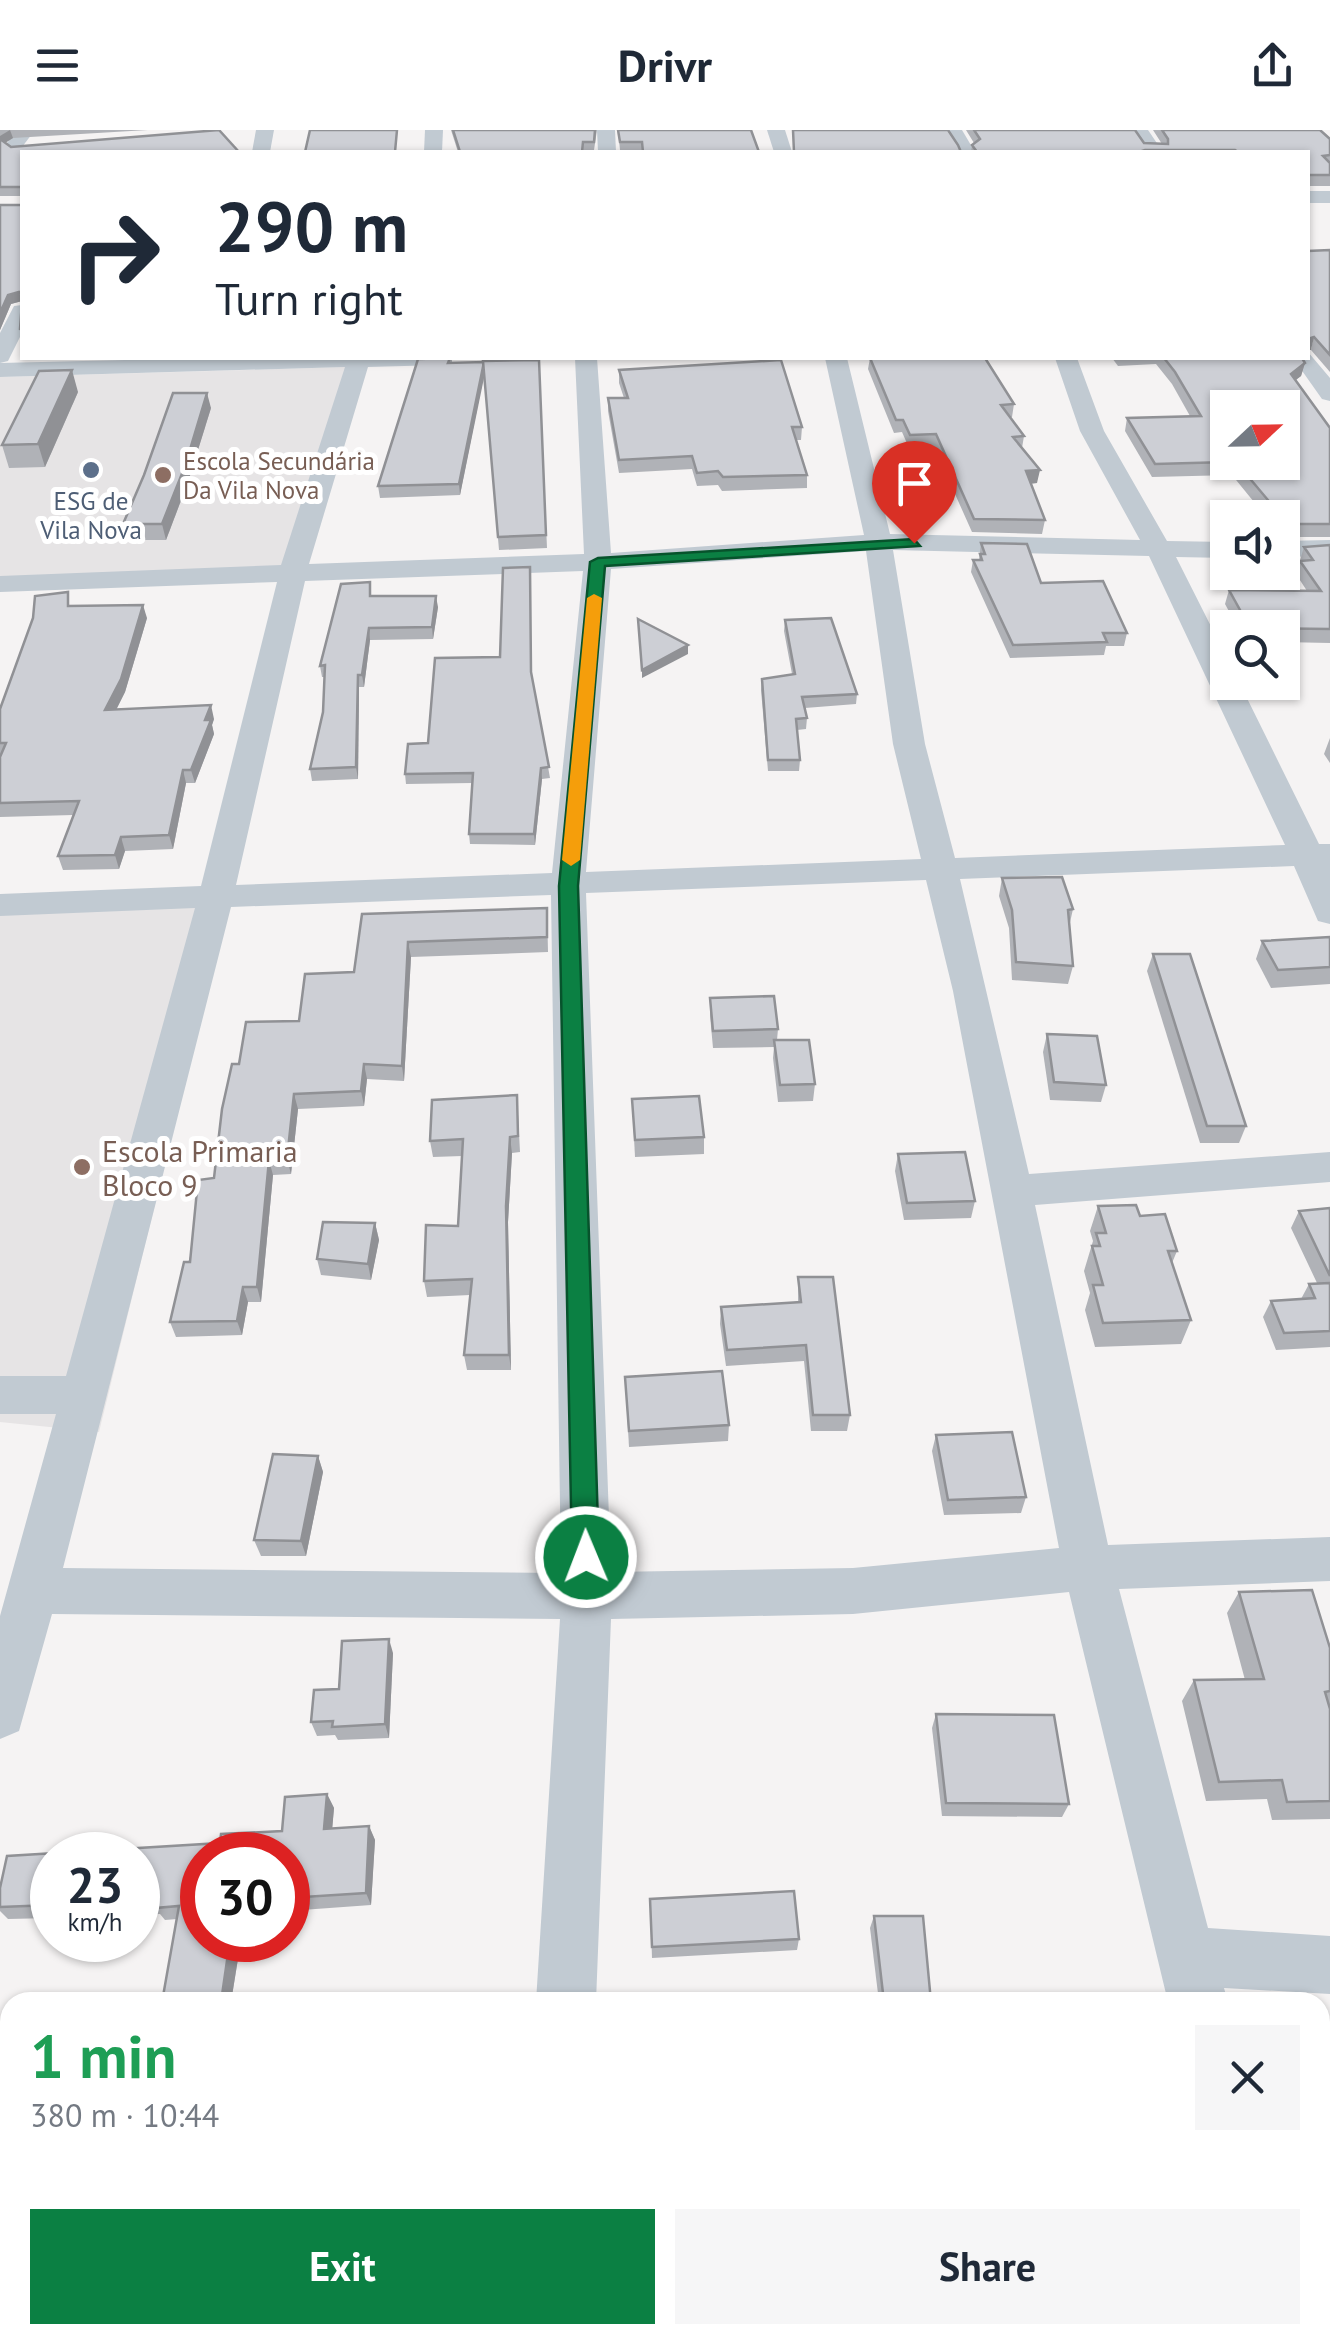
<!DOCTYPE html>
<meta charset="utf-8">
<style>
:root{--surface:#fff;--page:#f6f6f7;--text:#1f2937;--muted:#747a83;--accent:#0b8043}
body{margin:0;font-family:"PT Sans",sans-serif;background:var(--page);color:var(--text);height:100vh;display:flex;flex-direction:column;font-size:38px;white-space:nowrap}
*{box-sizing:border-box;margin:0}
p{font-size:32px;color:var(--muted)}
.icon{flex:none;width:55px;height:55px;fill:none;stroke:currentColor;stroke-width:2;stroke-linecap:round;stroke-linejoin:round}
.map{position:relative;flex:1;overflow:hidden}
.sheet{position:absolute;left:0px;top:1862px;width:1330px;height:352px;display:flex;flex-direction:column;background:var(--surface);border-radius:30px 30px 0 0;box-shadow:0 2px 8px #0004}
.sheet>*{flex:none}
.hud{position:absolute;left:20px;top:20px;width:1290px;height:210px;border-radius:0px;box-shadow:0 2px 8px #0004;background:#fff;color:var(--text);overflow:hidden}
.needle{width:65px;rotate:68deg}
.controls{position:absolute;left:1210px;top:260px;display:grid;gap:20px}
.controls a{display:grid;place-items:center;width:90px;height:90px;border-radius:0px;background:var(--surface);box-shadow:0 2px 8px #0004;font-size:50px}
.speed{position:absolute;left:30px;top:1702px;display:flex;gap:20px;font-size:50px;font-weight:700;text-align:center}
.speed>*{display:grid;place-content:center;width:130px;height:130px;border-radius:50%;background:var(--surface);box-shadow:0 2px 8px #0004;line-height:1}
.speed small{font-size:25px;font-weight:400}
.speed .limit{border:15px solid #d22;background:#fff;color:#111}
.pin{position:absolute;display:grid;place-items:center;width:85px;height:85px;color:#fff;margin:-102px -42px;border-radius:50% 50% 50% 0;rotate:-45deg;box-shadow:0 0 10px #0007}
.pin .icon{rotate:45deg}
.me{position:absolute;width:110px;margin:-55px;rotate:359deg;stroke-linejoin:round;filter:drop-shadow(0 0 8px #0008)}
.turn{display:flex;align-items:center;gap:35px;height:210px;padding:0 30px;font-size:45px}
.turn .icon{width:130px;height:130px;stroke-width:2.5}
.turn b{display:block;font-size:70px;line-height:85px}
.round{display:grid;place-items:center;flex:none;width:105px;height:105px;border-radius:0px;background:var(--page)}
.headline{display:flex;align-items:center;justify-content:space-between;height:170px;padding:0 30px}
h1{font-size:60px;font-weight:800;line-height:75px;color:#1e9e55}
.cta{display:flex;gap:20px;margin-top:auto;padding:20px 30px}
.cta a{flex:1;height:115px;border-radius:0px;background:var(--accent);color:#fff;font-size:40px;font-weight:800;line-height:115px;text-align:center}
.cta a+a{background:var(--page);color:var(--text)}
header{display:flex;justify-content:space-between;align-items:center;height:130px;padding:0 30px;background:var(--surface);font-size:45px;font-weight:800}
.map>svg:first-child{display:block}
</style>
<header><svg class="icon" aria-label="menu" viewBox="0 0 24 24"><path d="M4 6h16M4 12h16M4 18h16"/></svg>Drivr<svg class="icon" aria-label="share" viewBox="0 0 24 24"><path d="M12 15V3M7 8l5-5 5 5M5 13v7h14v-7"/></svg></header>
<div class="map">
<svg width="1330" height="2213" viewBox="0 0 1330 2213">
<rect width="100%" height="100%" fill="#f5f3f3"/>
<g fill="#e6e4e5">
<path d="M348,237L306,443L0,449V247Z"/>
<path d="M230,769L99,1302L0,1292V782Z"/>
</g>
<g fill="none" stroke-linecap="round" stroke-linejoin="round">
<g fill="#c1cad2" fill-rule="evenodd">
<path d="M17,0H35L6,38L0,39V22Z"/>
<path d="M256,0H274L270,22H252Z"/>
<path d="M425,0H443L442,22H424Z"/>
<path d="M597,0H615L616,22H598Z"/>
<path d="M767,0H785L792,22H774Z"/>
<path d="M944,0H962L975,22H957Z"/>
<path d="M1130,0H1148L1163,22H1145Z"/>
<rect x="1308" y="61" width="22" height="12"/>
<path d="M22,175V203L8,231L0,233V203L14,176Z"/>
<path d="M1308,222L1330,248V271L1322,269L1293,228H1308Z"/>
<path d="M208,228H452L441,235L368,237L309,434L584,424L575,228H597L611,423L864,405L825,228H847L890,404L1140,410L1080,301L1055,228H1077L1104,301L1167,411L1228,412V428L1176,427L1228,530V552H1239L1319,714H1330V794L1318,791L1294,736L960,749L1029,1044L1330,1022V1052L1035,1075L1108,1415L1330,1407V1451L1119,1459L1208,1798L1330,1806V1864L1224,1858L1228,1872H1168L1069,1462L853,1484L611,1489L596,1872H536L560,1489L52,1484L19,1601L0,1609V1486L56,1284H0V1246H66L195,778L0,786V764L201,756L277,452L0,462V446L281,435L345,237L0,247V233ZM893,420L1149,426L1285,715L955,728L925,614ZM866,421L893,614L921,729L586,742L611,439ZM583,441L552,743L236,755L305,451ZM926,750L953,861L1059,1418L853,1438L611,1442L586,763ZM551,765L561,1443L63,1438L231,777Z"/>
<path d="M1330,410V426L1282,427V411Z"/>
<rect x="515" y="2205" width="68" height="8"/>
<path d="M1233,2205H1301L1303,2213H1235Z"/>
</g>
</g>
<g fill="#b0b2b7">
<path d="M0,0H148L13,8L5,13L22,22V208L20,199L22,171L11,174L0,200V75H22V66H0Z"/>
<path d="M451,0H597L594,20H583V22H458Z"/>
<path d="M618,0H751L642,20H620Z"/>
<path d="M966,0H1135L1144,13L1162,14L1153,0H1320L1330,9V56H1308V22H971L972,15L974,13Z"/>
<path d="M1330,120V242L1311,220Z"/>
<path d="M441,228H452V233L539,230L547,418L499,420L484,244L460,365L380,368L378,356Z"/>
<path d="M870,228L994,229L987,230L1014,274L1012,287H1010L1024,306L1022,318L1037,353L1030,354L1045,390L1042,404L972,402L934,317L909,318L902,302L894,303L868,239Z"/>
<path d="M1112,228H1302L1305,233L1301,246L1295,250L1330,298V407H1283L1282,388H1267L1232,345L1152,347L1125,301L1127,288L1190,286L1172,254L1156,234L1118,236Z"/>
<path d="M619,240L802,297L801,310H796L807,345V358L722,361L718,355L697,356L692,339L619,343L608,281V268H624L619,253Z"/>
<path d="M78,262L45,337L9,338L2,315Z"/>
<path d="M211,278L188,352L166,410H127L123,394Z"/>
<path d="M981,413L1041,453L1127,503L1124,516H1106L1104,525L1010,528L971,442L973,430H979Z"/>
<path d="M1330,415V513L1282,512V498H1238L1225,474L1229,460L1307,461L1296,444L1304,417Z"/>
<path d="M372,466L438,477L433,509L370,510L364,557H359L358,649L312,651L310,639L323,582L324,547H322L320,536Z"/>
<path d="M72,476L147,488L125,562L116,580L214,589L212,595L214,604L195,653H186L173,719L125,721L119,739L63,740L58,726L73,685L0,687V579L33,488Z"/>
<path d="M785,490L857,564L856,574L805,578L807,588L806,599L797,600L800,630L799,641H768L761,560L762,549L792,544L784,501Z"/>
<path d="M532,546L550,648L542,649L535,715L470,714L469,704L472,653L406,654L405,644Z"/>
<path d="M1330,608V633L1324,624Z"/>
<path d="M1002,748L1073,779L1069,797L1073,836L1068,854L1012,850L1009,798L999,766Z"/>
<path d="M547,778L548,822L411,827L404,951L367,949L364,976L298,979L291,1044L273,1045L261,1172H248L242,1205L176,1207L170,1192L214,1048L239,934L299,891L354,842L362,784Z"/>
<path d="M1330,807V854L1271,858L1256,829L1262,811Z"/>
<path d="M1153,824L1246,996L1239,1013H1200L1147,841Z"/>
<path d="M710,868L778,899L777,910L815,954L813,971L778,972L773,928L774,917L713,918L710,885Z"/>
<path d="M1047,904L1106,955L1101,972L1050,970L1043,922Z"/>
<path d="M517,965L520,1022L512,1023L508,1092L511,1240H467L464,1225L470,1165L427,1167L424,1151L458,1096L462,1026L433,1027L430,1011Z"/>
<path d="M632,969L704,1007V1024L635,1027Z"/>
<path d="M898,1024L975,1071L971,1088L904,1090L895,1041Z"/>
<path d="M1098,1076L1140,1086L1177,1121L1172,1133L1191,1190L1181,1214L1095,1217L1085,1180L1090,1163L1084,1141L1093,1111L1090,1101Z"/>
<path d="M1330,1078V1217L1276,1220L1263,1187L1271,1171L1301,1169L1309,1154L1317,1153L1291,1098L1299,1081Z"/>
<path d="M375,1093L379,1110L371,1150L321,1145L317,1129Z"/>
<path d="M798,1147L850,1285L847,1301H811L804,1231L726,1236L720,1194L721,1177L798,1172Z"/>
<path d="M625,1247L729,1295L728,1311L629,1317Z"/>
<path d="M936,1305L1026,1367L1021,1383L944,1385L932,1321Z"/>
<path d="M318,1326L323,1342L306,1426H261L254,1410Z"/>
<path d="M1239,1462L1330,1518V1689L1272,1690L1267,1669L1206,1671L1182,1571L1194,1550H1245L1227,1483Z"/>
<path d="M393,1523L389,1608L338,1610L335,1605L317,1606L311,1592L339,1559Z"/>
<path d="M936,1584L1069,1674L1062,1687L942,1686L932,1598Z"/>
<path d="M327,1664L334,1678L332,1699L369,1696L375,1710L371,1775L288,1781V1725H202V1810H241L231,1872H162L177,1789L165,1790L160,1784L138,1785V1725H52V1788L8,1789L0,1781V1758L7,1726L220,1713L221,1704L282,1701L285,1667Z"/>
<path d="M650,1769L799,1809L797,1820L652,1828Z"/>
<path d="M874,1786L931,1872H879L870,1798Z"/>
<path d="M10,2084V2184L0,2185V2085Z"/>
</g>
<g fill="#909195">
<path d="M10,0L13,8L0,16V6Z"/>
<path d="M19,162L22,171L11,174L0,200V183L8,165Z"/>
<path d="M1314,207L1311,220H1308V209Z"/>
<path d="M484,232L485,243L460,365L459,354Z"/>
<path d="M1305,233L1301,246L1287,257L1291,244Z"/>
<path d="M72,240L78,262L45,337L38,314Z"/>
<path d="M207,263L211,278L188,352L166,410L162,394Z"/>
<path d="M1040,340L1037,353L1023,354L1026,341Z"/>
<path d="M436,466L438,477L433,509L432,497Z"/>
<path d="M143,475L147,488L125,562L109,594L105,580Z"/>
<path d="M369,498L370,510L364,557L362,545Z"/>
<path d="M688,515V524L642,548V540Z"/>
<path d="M358,545L359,557L358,649L356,637Z"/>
<path d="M211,575L214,589L212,595L214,604L195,653L191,640L205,590Z"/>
<path d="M541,638L542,649L535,715L534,704Z"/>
<path d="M183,640L186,653L173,719L169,705Z"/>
<path d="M121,707L125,721L119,739L115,725Z"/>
<path d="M408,812L411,827L404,951L402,936Z"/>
<path d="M364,934L367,949L364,976L361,961Z"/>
<path d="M294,964L298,979L291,1044L287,1029Z"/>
<path d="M510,1007L512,1023L508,1092L511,1240L509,1225L506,1076Z"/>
<path d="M269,1030L273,1045L261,1172L257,1157Z"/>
<path d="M375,1093L379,1110L371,1150L368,1134Z"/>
<path d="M243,1157L248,1172L242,1205L237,1191Z"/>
<path d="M318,1326L323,1342L306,1426L301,1411Z"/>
<path d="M389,1509L393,1523L389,1608L385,1594Z"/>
<path d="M327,1664L334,1678L331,1713L324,1699Z"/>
<path d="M369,1696L375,1710L371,1775L366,1763Z"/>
<path d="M230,1810H241L231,1872H221Z"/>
<path d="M253,2205H263L262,2213H252Z"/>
</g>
<g fill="#cdcfd5" stroke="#909195" stroke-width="2.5">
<path d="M219,0L239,22H22V165L19,162L8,165L0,183V75H22V57H0V9L11,17Z"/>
<path d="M310,0H397L395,22H305Z"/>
<path d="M453,0H595L594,12H583L582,22H460Z"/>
<path d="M618,0H751L759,22H643L642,12H620Z"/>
<path d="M793,0H948L958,15L961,22H794Z"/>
<path d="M974,0H1135L1144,13L1168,14V9L1162,0H1320L1330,9V25L1323,26L1330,33V45H1308V22H1238L1235,20H1145L1139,22H977L972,15L980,9Z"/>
<path d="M1330,120V225L1314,207L1308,209V121Z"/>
<path d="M22,172V200L20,199Z"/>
<path d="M450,228L448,233L484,232L459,354L378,356L418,229Z"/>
<path d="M870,228H985L1014,274L1001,275L1024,306L1013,307L1040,340L1026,341L1045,390L974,389L936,304L910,305L903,290H896Z"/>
<path d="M1164,228H1302L1305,233L1291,244L1330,298V394H1288L1236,332H1282V278H1228V332L1155,334L1127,288L1201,286L1175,242Z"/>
<path d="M539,230L546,405L498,407L483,231Z"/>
<path d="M781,230L802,297H792L807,345L723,347L718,341L697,343L692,326L619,330L608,268H628L619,240Z"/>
<path d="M72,240L38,314L2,315L39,241Z"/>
<path d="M173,263H207L185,336L162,394H123L144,345Z"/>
<path d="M981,413L1027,414L1041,453L1103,451L1127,503H1103L1107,512L1013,515L973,430H982L980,424H985Z"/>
<path d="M1330,415V499L1250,498L1229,460L1321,461L1300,431L1313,430L1304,417Z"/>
<path d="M530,437L531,542L549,637L541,638L534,704H469L473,643L405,644L408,614L428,613L435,528L500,527L503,438Z"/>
<path d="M370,452V466H436L432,497L369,498L362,545H358L356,637L310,639L323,582L325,535L320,536L341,454Z"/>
<path d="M68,462V476L143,475L121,549L105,580L211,575L205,590H211L191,640H183L169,705L121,707L115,725L58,726L79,671L0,673V627L6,613H0V579L33,488L35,466Z"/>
<path d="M831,488L857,564L802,567L807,588L796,589L800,630H768L762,549L795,544L785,490Z"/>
<path d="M638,489L688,515L642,540Z"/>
<path d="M1062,747L1073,779L1068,780L1073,836L1016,832L1012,780L1002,748Z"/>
<path d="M547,778V807L408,812L402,936L364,934L361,961L294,964L287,1029L269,1030L257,1157H243L237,1191L170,1192L184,1132H190L198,1050L214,1048L222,979L232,934H239L246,892L299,891L305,844L354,842L362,784Z"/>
<path d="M1330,807V837L1278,840L1262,811Z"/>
<path d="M1153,824H1190L1246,996H1207Z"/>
<path d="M774,866L778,899L713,901L710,868Z"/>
<path d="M1047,904L1097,906L1106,955L1054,952Z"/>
<path d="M774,910H809L815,954L780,955Z"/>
<path d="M517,965L518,1006L510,1007L506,1076L509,1225H464L472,1149L424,1151L426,1095L458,1096L463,1009L430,1011L432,970Z"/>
<path d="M699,966L704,1007L635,1010L632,969Z"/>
<path d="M965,1022L975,1071L907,1073L898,1024Z"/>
<path d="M1136,1075L1140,1086L1165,1084L1177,1121H1168L1191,1190L1103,1193L1093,1155H1103L1092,1116H1100L1096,1103H1106L1098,1076Z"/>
<path d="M1330,1078V1146L1299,1081Z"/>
<path d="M323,1092L375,1093L368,1134L317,1129Z"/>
<path d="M798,1147H833L850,1285H813L806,1215L727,1220L721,1177L801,1172Z"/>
<path d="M1330,1153V1201L1284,1203L1271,1171L1315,1168L1309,1154Z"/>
<path d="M722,1241L729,1295L629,1301L625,1247Z"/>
<path d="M1012,1302L1026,1367L948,1370L936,1305Z"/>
<path d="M273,1324L318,1326L301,1411L254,1410Z"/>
<path d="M1312,1460L1330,1518V1561L1325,1562L1330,1579V1671L1287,1672L1282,1650L1219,1652L1194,1550L1264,1549L1239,1462Z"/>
<path d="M389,1509L385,1594L332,1597L333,1591L311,1592L314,1560L339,1559L342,1511Z"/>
<path d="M936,1584L1054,1585L1069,1674L946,1673Z"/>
<path d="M327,1664L324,1699L369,1696L366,1763L288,1768V1725H202V1810H230L221,1872H162L179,1776L155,1778L156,1771L138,1772V1725H52V1775L0,1777V1758L7,1726L220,1713L221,1704L282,1701L285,1667Z"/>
<path d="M794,1761L799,1809L652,1817L650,1769Z"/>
<path d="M874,1786H923L931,1872H884Z"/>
<path d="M10,2084V2177L0,2178V2085Z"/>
<path d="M181,2205H253L252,2213H179Z"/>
<path d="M930,2205L961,2211V2213H930Z"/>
</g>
<path fill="#0b8043" stroke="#07532c" stroke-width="2.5" d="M914,409L920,416L605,436L578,756L599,1427L595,1435L586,1439L576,1435L572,1427L559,756L590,432L598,428Z"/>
<path fill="#f59e0b" d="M594,464L602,468L580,730L571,736L562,730L587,468Z"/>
<circle fill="#5c6f8a" stroke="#fff" stroke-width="4" cx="91" cy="340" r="10"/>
<g fill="#8d6e63" stroke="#fff" stroke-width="4">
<circle cx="163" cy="345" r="10"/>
<circle cx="82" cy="1037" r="10"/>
</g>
<g text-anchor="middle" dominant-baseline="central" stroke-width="10" stroke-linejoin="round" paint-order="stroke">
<g font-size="25" fill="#785e54" stroke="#fff" text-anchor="start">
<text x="183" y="331">Escola Secundária<tspan x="183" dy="29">Da Vila Nova</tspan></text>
</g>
<g font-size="25" fill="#4e5e75" stroke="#fff">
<text x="91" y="371">ESG de<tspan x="91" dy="29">Vila Nova</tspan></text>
</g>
<g font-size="30" fill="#785e54" stroke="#fff" text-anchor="start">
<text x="102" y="1020">Escola Primaria<tspan x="102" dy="34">Bloco 9</tspan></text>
</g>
</g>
</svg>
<div class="controls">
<a><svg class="needle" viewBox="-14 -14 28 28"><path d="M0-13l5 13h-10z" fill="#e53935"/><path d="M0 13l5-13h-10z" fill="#747a83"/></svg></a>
<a><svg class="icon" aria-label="sound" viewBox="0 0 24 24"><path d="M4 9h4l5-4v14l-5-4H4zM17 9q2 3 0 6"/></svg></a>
<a><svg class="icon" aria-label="search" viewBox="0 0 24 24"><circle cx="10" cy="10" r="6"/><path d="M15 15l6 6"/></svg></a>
</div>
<div class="speed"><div>23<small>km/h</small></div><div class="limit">30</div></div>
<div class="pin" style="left:914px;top:413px;background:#d93025"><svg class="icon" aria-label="arrive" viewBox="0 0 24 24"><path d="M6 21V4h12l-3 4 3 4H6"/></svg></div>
<svg class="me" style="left:586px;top:1427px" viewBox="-20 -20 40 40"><circle r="17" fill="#0b8043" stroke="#fff" stroke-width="3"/><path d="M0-11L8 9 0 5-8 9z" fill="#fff"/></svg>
<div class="hud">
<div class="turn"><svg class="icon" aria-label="right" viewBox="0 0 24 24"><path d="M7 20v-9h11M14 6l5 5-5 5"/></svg><div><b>290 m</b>Turn right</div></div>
</div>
<section class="sheet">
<div class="headline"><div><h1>1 min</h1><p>380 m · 10:44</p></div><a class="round"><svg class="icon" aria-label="close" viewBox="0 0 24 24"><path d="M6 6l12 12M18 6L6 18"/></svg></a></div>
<div class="cta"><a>Exit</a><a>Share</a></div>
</section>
</div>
